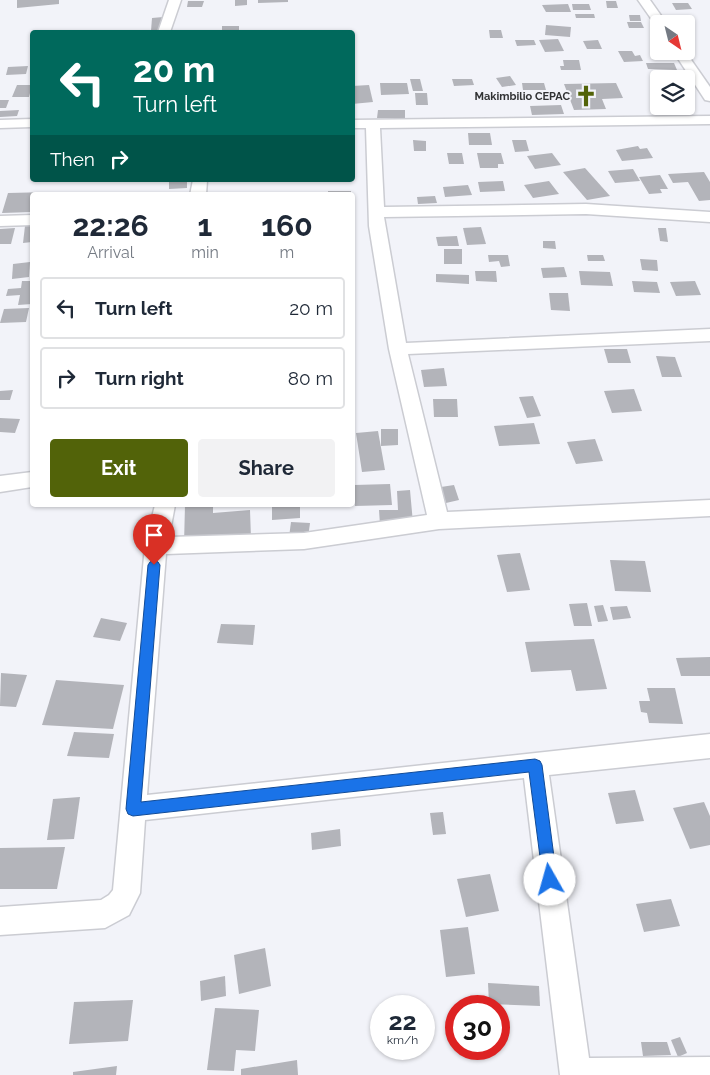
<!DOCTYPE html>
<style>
:root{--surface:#fff;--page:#f2f2f3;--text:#1f2937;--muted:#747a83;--line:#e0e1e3;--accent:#526309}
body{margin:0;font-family:Raleway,sans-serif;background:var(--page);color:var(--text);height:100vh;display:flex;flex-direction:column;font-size:19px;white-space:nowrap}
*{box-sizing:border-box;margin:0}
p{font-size:16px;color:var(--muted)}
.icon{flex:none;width:28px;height:28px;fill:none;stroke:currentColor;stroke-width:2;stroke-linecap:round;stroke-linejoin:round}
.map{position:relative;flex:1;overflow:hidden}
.panel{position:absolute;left:30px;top:192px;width:325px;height:315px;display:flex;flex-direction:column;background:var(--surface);border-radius:5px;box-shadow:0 1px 4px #0004}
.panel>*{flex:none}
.hud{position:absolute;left:30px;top:30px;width:325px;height:152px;border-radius:5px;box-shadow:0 1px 4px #0004;background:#00695c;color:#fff;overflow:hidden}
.needle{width:32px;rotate:145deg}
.fabs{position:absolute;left:650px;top:15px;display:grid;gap:10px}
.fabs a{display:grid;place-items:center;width:45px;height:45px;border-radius:5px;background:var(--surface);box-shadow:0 1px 4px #0004;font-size:25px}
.speed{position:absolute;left:370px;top:995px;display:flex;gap:10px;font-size:25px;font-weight:700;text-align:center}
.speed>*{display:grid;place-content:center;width:65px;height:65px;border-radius:50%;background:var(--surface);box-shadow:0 1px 4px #0004;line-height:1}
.speed small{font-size:12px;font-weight:400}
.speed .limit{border:8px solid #d22;background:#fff;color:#111}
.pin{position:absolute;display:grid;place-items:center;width:42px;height:42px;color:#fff;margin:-51px -21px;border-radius:50% 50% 50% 0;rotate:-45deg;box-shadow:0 0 5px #0007}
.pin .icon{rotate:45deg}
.me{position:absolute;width:55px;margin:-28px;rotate:353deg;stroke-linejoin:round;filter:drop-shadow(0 0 4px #0008)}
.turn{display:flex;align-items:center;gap:18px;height:105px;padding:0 20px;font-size:22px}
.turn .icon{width:65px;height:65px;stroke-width:2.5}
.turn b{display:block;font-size:35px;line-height:42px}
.then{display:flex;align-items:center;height:48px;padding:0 20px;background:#0003;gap:10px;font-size:19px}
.eta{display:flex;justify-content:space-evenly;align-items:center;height:85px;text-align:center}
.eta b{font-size:30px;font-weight:700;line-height:35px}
.action{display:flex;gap:10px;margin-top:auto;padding:10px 20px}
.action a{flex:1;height:58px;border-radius:5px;background:var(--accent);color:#fff;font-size:20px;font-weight:700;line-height:58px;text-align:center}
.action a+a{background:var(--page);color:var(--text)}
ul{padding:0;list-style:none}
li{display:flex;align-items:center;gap:15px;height:62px;margin:0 10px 8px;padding:0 10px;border:2px solid var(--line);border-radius:5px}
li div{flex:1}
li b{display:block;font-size:19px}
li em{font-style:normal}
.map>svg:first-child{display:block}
</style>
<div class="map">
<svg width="710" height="1075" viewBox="0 0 710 1075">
<rect width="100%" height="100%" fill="#f2f3f9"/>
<g fill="#b3b4ba">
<path d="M17,0H59V4L17,8Z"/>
<path d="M235,0H247V5L235,6Z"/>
<path d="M258,0H288V2L258,3Z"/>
<path d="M188,1H204L202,7H187Z"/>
<path d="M606,1H616L618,8H607Z"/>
<path d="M672,3H688L692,9L676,10Z"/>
<path d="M568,4L571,12H546L542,5Z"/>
<path d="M572,4H589L591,10H573Z"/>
<path d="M575,14H594L595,18H576Z"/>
<path d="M629,15H640L641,21H630Z"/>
<path d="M163,17L162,30L151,31L152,18Z"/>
<path d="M627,22H641L644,28H629Z"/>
<path d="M546,25L571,27L570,37L545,35Z"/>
<rect x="222" y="26" width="17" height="6"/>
<path d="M489,30H501L503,38H490Z"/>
<path d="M558,39L564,51L545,52L539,40Z"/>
<path d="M515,40H534L536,45L517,46Z"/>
<path d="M598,40L602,49H587L583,41Z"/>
<path d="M618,51H632L635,56L640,55L643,61L624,62Z"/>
<path d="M563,60H579L581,70H561L560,66H564Z"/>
<path d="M646,63H674L677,70L648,69Z"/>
<path d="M28,66L26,74L6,75L8,67Z"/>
<path d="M510,76L516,85L502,87L496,78Z"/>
<path d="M410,79H420L423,91H413Z"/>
<path d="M452,79H472L474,85L454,86Z"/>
<path d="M380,83H407L409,94L381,95Z"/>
<path d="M522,83H544L546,90H523Z"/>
<path d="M616,83L623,98L602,99L606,109L574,110L564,84Z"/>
<path d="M17,85H32L29,97H12Z"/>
<path d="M369,85L373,102L352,104V86Z"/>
<path d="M415,93H427L428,105H416Z"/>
<path d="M0,100H9L6,108H0Z"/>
<path d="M561,105L564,114L532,115L530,106Z"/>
<path d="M19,110L17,116L0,117V111Z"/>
<path d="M378,110H405V118H377Z"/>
<path d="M468,133H490L492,145H469Z"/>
<path d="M413,140L426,141V151H414Z"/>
<path d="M512,140H526L529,151L515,152Z"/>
<path d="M638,146L640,149L647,148L653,158L622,161L616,150Z"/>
<path d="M447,153H462L464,164H449Z"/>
<path d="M477,153H501L504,164H498V168H480Z"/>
<path d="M552,153L561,165L535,169L527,156Z"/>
<path d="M585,168L610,196L587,200L563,172Z"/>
<path d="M633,169L640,181L615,183L608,171Z"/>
<path d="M704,172L710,182V200L699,201L688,182L673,183L668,174Z"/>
<path d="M660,175L668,189H660L662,193L649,194L639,177Z"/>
<path d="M169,180H187V188L169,189Z"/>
<path d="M503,181L505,191L480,192L478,182Z"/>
<path d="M549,181L559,194L533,198L524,185Z"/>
<path d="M468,185L472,195L445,197L443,187Z"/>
<rect x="328" y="191" width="23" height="4"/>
<path d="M50,192L49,195H32V212L2,213L8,193Z"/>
<path d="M435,196L437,203L418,204L417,197Z"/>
<path d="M25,226H32V242L23,243Z"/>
<path d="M481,227L486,244L467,245L463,228Z"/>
<path d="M15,228L11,244H0V229Z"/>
<path d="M658,228H666L668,242L660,241Z"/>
<path d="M457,236L459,246H438L436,237Z"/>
<path d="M543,241H555L556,249L543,248Z"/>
<rect x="444" y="249" width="18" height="15"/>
<path d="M488,255H508L510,266L501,267L499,261L489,262Z"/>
<path d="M587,255H603L605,261H588Z"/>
<path d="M640,259L657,260L658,271L642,270Z"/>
<path d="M30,262L29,277L12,279L13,264Z"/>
<path d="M564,267L567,277L543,278L541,268Z"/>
<path d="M475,271H496L497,282L476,281Z"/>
<path d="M579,271L610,272L613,286L581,285Z"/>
<path d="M436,274L469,275V284L436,282Z"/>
<path d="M22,281H32V304L18,305L20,295L6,296L8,289L21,288Z"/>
<path d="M632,281L657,282L660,293L634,292Z"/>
<path d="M695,281L701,295L676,296L670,282Z"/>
<path d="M549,293H568L570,311L551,310Z"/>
<path d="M29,308L26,322L0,323L4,309Z"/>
<path d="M604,349H627L631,363H608Z"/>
<path d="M656,356L675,357L682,377H662Z"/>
<path d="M444,368L447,386L424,387L421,370Z"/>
<path d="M634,389L642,411L612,413L604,391Z"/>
<path d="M13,390L10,400H0V391Z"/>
<path d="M533,396L541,416L527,418L519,397Z"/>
<path d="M433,399H457L458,417H434Z"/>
<path d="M0,418L20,419L15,433L0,432Z"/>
<path d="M534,423L540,444L499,446L494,426Z"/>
<path d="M381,429H398V445L381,446Z"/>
<path d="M378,431L385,470L362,472L356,433Z"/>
<path d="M595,439L603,461L576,464L567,442Z"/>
<path d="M390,484L392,505L355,506L354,485Z"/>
<path d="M454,485L459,500L446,503L441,487Z"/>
<path d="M410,490L413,523L380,525L379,510H398L397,491Z"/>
<path d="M185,505H213V513L250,510L251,538L184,544Z"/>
<path d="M300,505V518L272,520V506Z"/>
<path d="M291,522L310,523L308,538L289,537Z"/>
<path d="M520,553L530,590L507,592L497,555Z"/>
<path d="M610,560L645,561L651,592L615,591Z"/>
<path d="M587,603L592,626H574L569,604Z"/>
<path d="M603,605L608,621L598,622L594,606Z"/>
<path d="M627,606L631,618L613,620L610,607Z"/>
<path d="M101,618L127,623L120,641L93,637Z"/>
<path d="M221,624L255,625L253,645L217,643Z"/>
<path d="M594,639L607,689L576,691L571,670L531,672L525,642Z"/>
<path d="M710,657V676H681L676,658Z"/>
<path d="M1,673L27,675L16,707L0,706Z"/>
<path d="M56,680L124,685L113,729L42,725Z"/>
<path d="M647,688H675L683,724L649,723L647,713L641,712L639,701H650Z"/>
<path d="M74,732L114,734L109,758L67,756Z"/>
<path d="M635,790L644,821L616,824L608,793Z"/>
<path d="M80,797L74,839L47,840L53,799Z"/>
<path d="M704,802L710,816V845L690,849L673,808Z"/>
<path d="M443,812L446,834L433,835L430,813Z"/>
<path d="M340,829L341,846L312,850L311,833Z"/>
<path d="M65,847L57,889H0V848Z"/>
<path d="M490,874L499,911L466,917L457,879Z"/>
<path d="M671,899L680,926L644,932L636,904Z"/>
<path d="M468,927L475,974L446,977L440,930Z"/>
<path d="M265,948L271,986L239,994L234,955Z"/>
<path d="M225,976L226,996L201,1001L200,981Z"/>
<path d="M488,983L539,986L540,1006L489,1004Z"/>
<path d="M133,1000L128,1041L69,1044L74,1002Z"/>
<path d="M215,1008L259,1010L255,1051L236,1050L234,1071L207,1070Z"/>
<path d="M680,1037L687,1053L678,1057L671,1040Z"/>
<path d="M641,1042H667L671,1055L643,1056Z"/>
<path d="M297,1060L298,1075H241V1069Z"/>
<path d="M117,1066L116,1075H73V1072Z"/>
</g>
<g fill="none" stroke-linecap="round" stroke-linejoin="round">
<g stroke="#cbccd2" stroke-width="3">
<g id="minor">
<path d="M169,0H181L170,32H158Z"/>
<path d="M638,0H650L667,24H659V27H657Z"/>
<path d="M673,51H685L710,87V101L705,100Z"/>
<path d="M710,116V124L380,128L384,207L586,204L710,212V222L586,214L384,217L406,343L710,329V341L408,354L447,512L710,500V516L439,529L304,549L166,554L147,795L710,734V758L549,775L589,1058L710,1057V1075H560L524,778L145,820L140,893L129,915L105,928L0,935V907L101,900L109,895L113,890L145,546L155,505H175L169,537L304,533L427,515L389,349L369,226L366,128H352V120Z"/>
<path d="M32,119V127L0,128V120Z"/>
<path d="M193,180H207L206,195H190Z"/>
<path d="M32,215V225L0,226V216Z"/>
<path d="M32,472V487L0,492V476Z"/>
</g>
</g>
<use href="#minor" fill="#fff" fill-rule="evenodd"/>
</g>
<path fill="#1a73e8" stroke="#114b97" d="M154,560L158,562L160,565L141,802L535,759L540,761L542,765L557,880L555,886L550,888L545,886L543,880L529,772L133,816L128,814L126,809L148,565L150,562Z"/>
<defs>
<g id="church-bare" transform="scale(1.725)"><path d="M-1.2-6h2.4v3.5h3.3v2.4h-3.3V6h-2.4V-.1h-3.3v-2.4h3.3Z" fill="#526309" stroke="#f2f3f9" stroke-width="2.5" paint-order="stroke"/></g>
</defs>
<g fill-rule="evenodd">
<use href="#church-bare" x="586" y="96"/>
</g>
<g text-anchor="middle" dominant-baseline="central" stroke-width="4" stroke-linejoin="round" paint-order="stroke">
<g font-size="11" font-weight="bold" fill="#313234" stroke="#f2f3f9" text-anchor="end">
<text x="570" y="96">Makimbilio CEPAC</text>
</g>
</g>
</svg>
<div class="fabs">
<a><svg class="needle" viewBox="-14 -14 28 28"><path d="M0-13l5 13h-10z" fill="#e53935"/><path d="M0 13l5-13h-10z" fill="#747a83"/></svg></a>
<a><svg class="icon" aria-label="layers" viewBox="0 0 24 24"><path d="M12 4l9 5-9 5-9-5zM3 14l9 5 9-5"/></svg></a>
</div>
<div class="speed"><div>22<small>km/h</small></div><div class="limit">30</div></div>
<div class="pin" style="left:154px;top:565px;background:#d93025"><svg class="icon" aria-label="arrive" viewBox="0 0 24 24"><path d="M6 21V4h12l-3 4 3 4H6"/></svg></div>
<svg class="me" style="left:550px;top:880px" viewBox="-20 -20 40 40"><circle r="19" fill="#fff"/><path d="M0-13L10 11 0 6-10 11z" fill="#1a73e8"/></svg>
<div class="hud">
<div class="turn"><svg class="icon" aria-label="left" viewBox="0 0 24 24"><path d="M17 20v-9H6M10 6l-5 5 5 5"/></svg><div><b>20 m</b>Turn left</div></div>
<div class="then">Then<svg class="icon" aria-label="right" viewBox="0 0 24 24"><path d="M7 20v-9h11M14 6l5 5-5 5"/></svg></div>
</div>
<section class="panel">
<div class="eta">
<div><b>22:26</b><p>Arrival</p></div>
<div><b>1</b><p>min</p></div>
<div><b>160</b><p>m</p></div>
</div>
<ul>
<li><svg class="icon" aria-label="left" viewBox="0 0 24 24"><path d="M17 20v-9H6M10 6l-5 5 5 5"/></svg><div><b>Turn left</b></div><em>20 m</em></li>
<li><svg class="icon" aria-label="right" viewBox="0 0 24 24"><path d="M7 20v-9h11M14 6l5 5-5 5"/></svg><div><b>Turn right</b></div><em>80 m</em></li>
</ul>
<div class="action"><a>Exit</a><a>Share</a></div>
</section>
</div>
